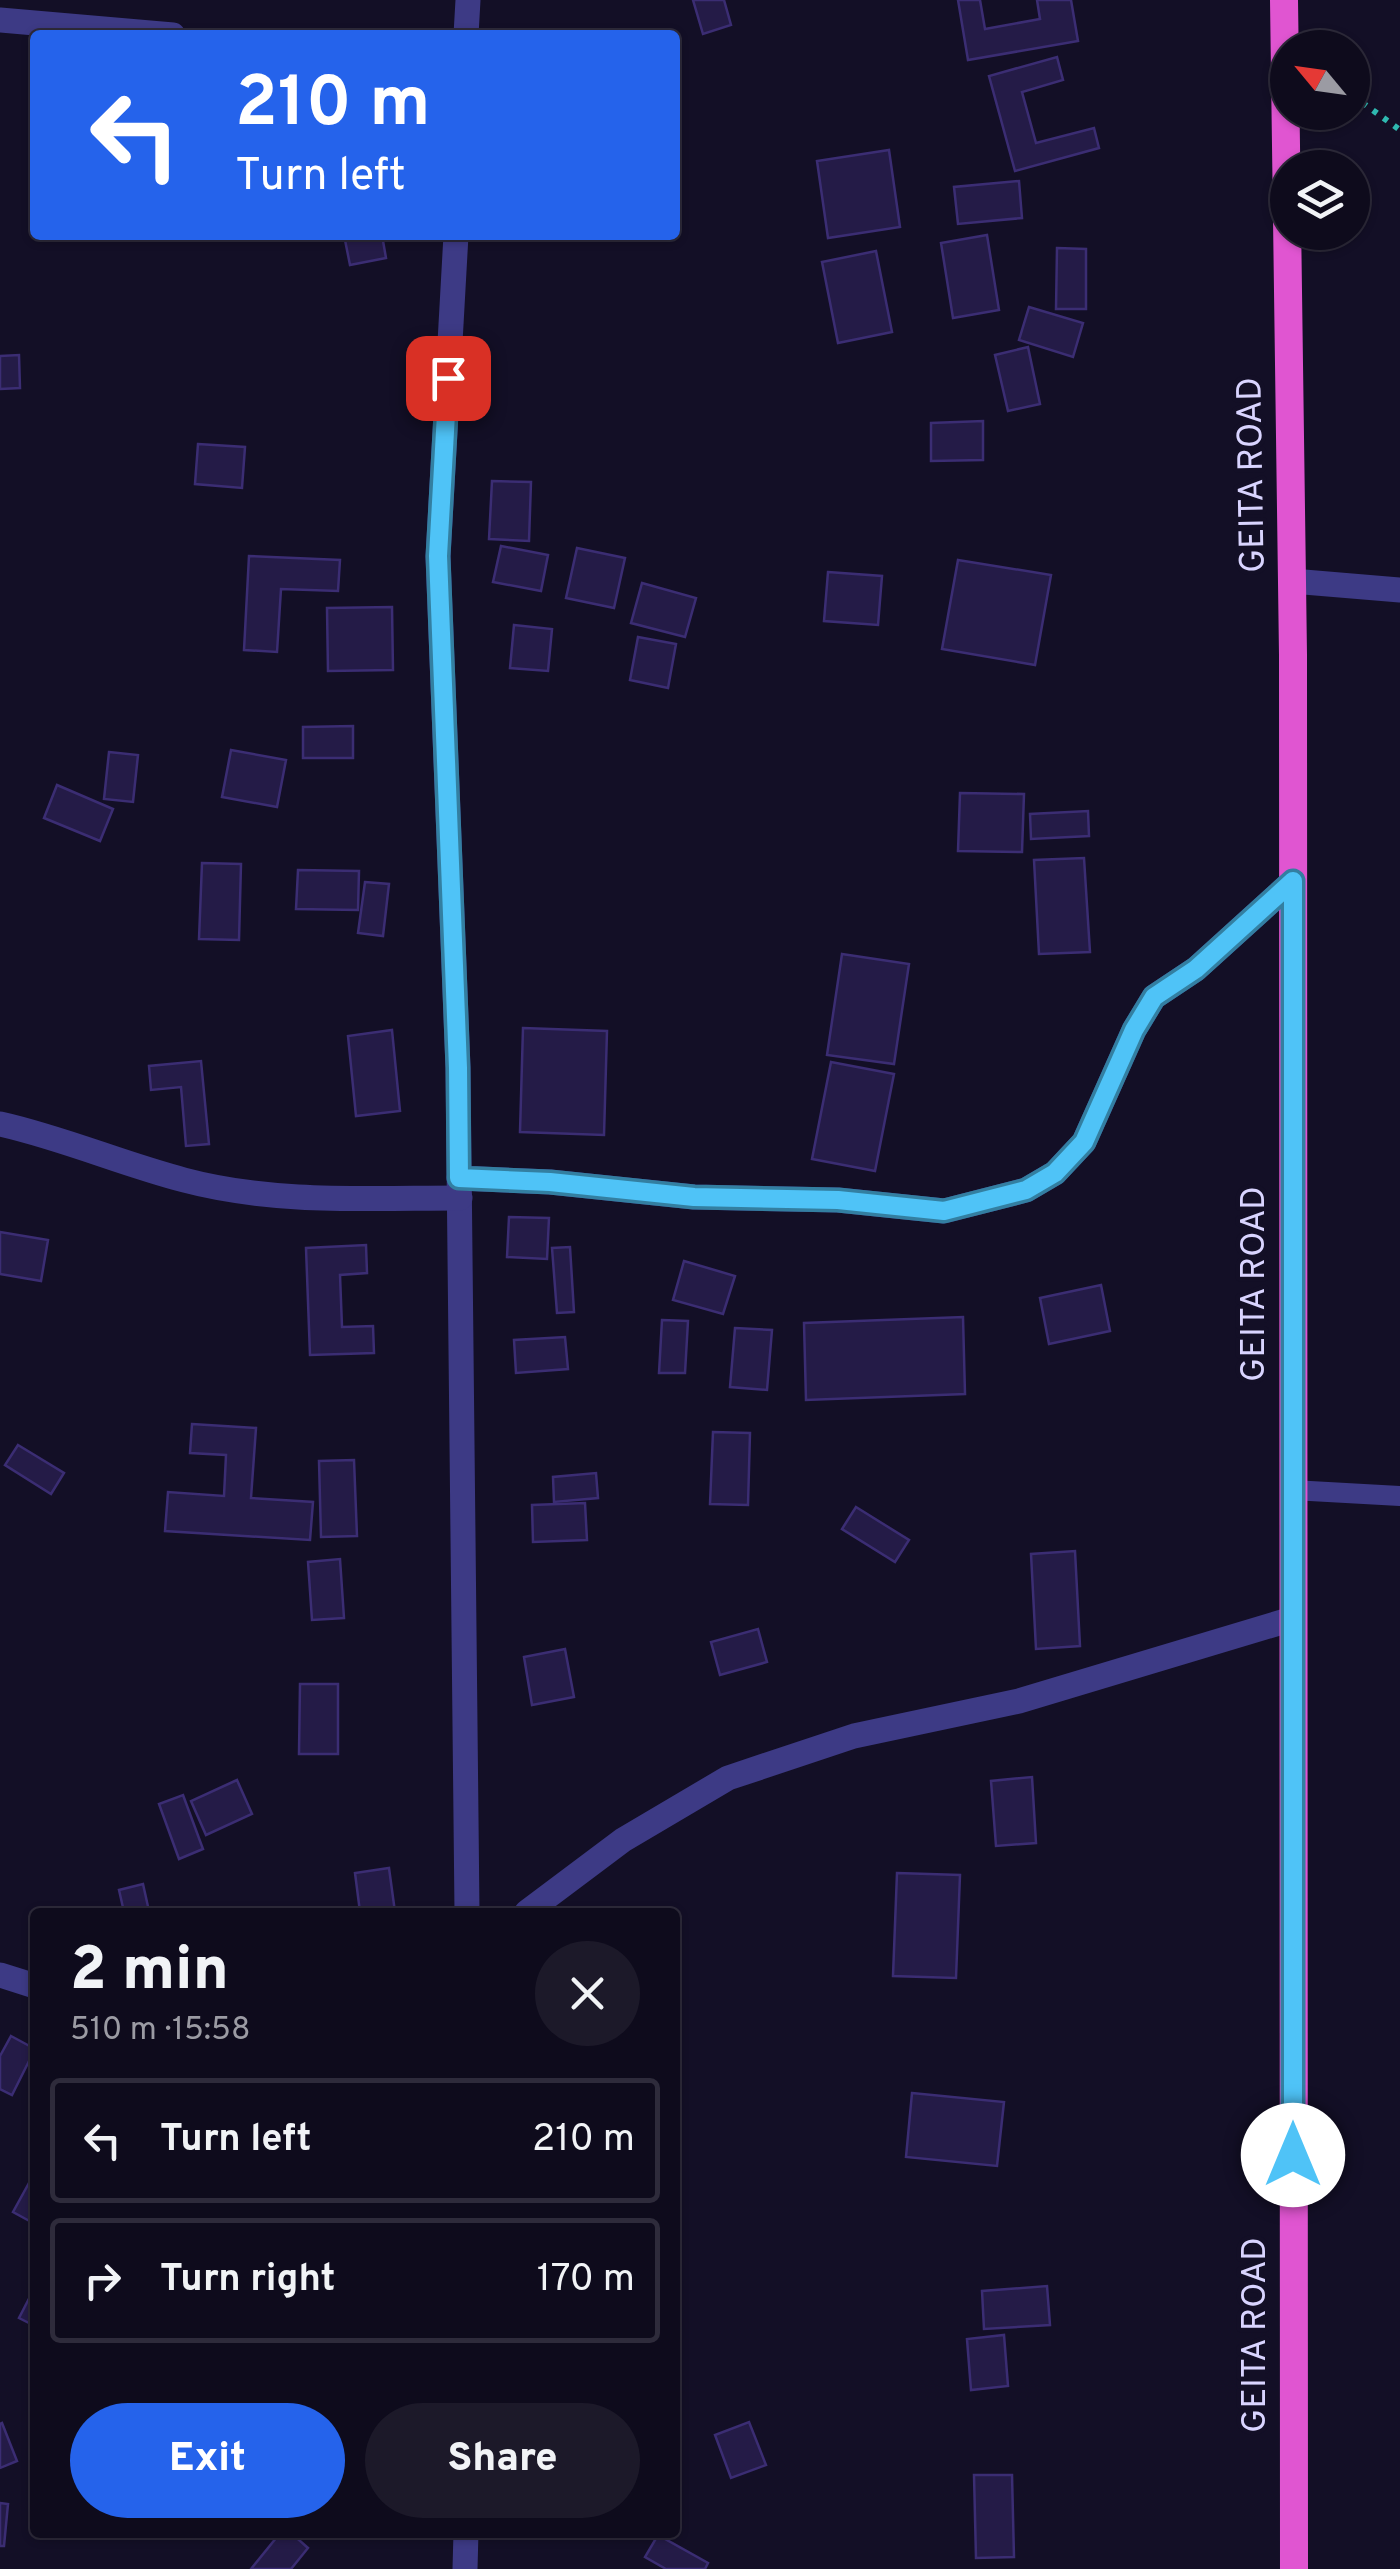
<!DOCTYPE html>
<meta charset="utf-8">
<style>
:root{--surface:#0e0b1c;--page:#1c1929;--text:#f1f3f6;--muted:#9b9ba3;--line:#2e2b3b;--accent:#2563eb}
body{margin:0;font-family:Overpass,sans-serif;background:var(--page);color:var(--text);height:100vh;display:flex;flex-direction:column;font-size:38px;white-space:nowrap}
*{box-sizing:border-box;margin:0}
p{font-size:32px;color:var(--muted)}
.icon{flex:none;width:55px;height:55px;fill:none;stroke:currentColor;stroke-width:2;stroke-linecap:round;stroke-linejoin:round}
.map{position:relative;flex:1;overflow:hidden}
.drawer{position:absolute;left:30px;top:1908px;width:650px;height:630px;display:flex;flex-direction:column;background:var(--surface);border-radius:10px;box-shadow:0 2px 8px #0004,0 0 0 2px var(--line)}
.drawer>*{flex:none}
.hud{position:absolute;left:30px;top:30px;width:650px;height:210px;border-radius:10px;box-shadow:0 2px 8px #0004,0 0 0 2px var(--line);background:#2563eb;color:#fff;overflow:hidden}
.needle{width:65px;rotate:299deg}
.buttons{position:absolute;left:1270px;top:30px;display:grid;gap:20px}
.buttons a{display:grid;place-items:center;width:100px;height:100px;border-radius:50%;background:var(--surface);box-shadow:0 2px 8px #0004,0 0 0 2px var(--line);font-size:50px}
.pin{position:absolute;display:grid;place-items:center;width:85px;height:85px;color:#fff;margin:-42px;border-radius:20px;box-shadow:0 5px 15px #0006}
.me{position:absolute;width:110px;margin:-55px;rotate:0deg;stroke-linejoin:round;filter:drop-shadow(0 0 8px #0008)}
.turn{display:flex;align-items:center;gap:35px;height:210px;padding:0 40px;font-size:45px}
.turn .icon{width:130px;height:130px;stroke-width:2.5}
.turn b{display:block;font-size:70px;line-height:85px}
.round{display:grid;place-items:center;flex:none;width:105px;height:105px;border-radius:52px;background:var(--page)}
.headline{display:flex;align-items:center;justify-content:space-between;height:170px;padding:0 40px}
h1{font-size:60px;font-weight:800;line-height:75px}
.button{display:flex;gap:20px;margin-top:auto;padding:20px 40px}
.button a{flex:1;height:115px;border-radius:60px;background:var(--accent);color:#fff;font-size:40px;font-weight:800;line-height:115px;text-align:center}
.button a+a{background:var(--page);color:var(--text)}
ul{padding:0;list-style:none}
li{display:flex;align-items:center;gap:30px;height:125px;margin:0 20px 15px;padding:0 20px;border:5px solid var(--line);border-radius:10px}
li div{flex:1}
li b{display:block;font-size:38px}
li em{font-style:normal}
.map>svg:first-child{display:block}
</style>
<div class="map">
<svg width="1400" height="2569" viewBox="0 0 1400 2569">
<rect width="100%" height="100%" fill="#130f26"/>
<g fill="#241b47" stroke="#3b2d73" stroke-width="2.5">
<path d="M693,0H724L731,25L703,34Z"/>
<path d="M958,0H980L985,29L1040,19L1037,0H1071L1078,41L968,60Z"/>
<path d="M1057,57L1063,80L1022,92L1036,143L1094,128L1099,148L1015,171L989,76Z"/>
<path d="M889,150L900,227L828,238L817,161Z"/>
<path d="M1019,181L1022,218L958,224L954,187Z"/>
<path d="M344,235H382L386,258L350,265Z"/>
<path d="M987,235L999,310L953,318L941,243Z"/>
<path d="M1057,248L1086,249V309H1056Z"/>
<path d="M876,251L892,332L838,343L822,262Z"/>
<path d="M1029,307L1083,323L1073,357L1019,340Z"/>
<path d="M1028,347L1040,404L1008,411L995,355Z"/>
<path d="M19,355L20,388L0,389V356Z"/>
<path d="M983,421V460L931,461V423Z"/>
<path d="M198,444L245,447L242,488L195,484Z"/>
<path d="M492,481L531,482L529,541L489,539Z"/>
<path d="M501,546L548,555L541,591L493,582Z"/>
<path d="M577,548L625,558L614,608L566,598Z"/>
<path d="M249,556L340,560L338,591L281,589L277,652L244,650Z"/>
<path d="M958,560L1051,575L1035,665L942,649Z"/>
<path d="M828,572L882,576L878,625L824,621Z"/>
<path d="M642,583L696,598L685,637L631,623Z"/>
<path d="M392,607L393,670L328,671L327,608Z"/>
<path d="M514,625L552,629L548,671L510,668Z"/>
<path d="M638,637L676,644L668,688L630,680Z"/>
<path d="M353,726V758H303V727Z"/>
<path d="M231,750L286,760L277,807L222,797Z"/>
<path d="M109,752L138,755L133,802L104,799Z"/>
<path d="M57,785L113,809L100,841L44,818Z"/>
<path d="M960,793L1024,794L1022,852L958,851Z"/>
<path d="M1088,811L1089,836L1031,839L1030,814Z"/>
<path d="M1084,858L1090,952L1039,954L1034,860Z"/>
<path d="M202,863L241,864L239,940L199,939Z"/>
<path d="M298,870L359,871L358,910L296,909Z"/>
<path d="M365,882L389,884L383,936L358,933Z"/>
<path d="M842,954L909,964L894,1064L827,1055Z"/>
<path d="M523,1028L607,1031L604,1135L520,1132Z"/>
<path d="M392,1030L400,1111L356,1116L348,1036Z"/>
<path d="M201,1061L209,1144L186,1146L181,1087L151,1090L149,1066Z"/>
<path d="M831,1062L894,1074L875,1171L812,1159Z"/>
<path d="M509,1217L549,1218L547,1259L507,1257Z"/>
<path d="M0,1232L48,1240L41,1281L0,1274Z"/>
<path d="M366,1245L367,1273L340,1275L342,1327L373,1326L374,1353L310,1355L306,1248Z"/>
<path d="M570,1247L574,1312L557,1313L552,1248Z"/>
<path d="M684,1261L735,1276L723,1314L673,1300Z"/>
<path d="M1101,1285L1110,1331L1049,1344L1040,1298Z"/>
<path d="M963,1317L965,1394L806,1400L804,1323Z"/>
<path d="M662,1320L688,1321L685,1373H659Z"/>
<path d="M735,1328L772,1330L767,1390L730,1387Z"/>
<path d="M565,1337L568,1369L516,1373L514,1340Z"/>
<path d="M192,1424L256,1428L251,1498L313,1502L310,1540L165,1531L168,1492L224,1496L226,1455L190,1453Z"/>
<path d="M713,1432L750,1433L748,1505L710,1504Z"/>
<path d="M18,1445L64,1473L51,1494L5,1465Z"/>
<path d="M354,1460L357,1536L321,1537L319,1461Z"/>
<path d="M596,1473L598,1498L554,1502L553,1477Z"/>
<path d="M585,1503L587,1540L533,1542L532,1505Z"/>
<path d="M856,1507L909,1540L895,1562L842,1529Z"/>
<path d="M1075,1551L1080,1646L1036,1649L1031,1554Z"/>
<path d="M340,1559L344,1618L312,1620L308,1562Z"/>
<path d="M758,1629L767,1662L720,1675L711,1642Z"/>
<path d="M565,1649L574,1697L532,1705L524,1657Z"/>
<path d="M300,1684H338V1754H299Z"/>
<path d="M1032,1777L1036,1843L996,1846L991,1781Z"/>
<path d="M237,1780L252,1814L206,1835L191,1801Z"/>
<path d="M183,1795L203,1849L179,1859L159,1804Z"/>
<path d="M389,1868L395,1912H360L355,1873Z"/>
<path d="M897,1873L960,1875L956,1978L893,1976Z"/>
<path d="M143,1884L149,1911L124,1912L119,1890Z"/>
<path d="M11,2036L35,2049L12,2095L0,2089V2056Z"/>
<path d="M912,2093L1004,2102L997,2166L906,2157Z"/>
<path d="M35,2172V2224L13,2212Z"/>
<path d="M1047,2286L1050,2325L984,2329L982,2291Z"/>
<path d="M35,2287V2326L19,2318Z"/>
<path d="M1004,2335L1008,2386L971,2390L967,2339Z"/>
<path d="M749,2422L766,2465L731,2478L715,2435Z"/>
<path d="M2,2423L17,2461L0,2468V2424Z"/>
<path d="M974,2475H1012L1014,2557L976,2558Z"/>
<path d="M0,2503L8,2504L4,2546H0Z"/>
<path d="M281,2532H290L308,2548L291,2569H251Z"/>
<path d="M658,2535L708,2563L705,2569H666L645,2557Z"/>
</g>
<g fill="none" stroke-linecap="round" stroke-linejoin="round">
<path stroke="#2fb8b0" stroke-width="6" stroke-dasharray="5 8" stroke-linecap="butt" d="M1352,95L1400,130"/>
<path stroke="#3d3a85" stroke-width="20" d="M1292,1490L1400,1496"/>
<g stroke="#3d3a85" stroke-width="25">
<path d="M0,20L173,35"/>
<path d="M466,35L468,0"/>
<path d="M456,235L438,557L458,1068L467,1912"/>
<path d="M1292,581L1400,590"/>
<path d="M0,1124C63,1138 122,1164 184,1180C274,1204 368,1198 460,1198"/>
<path d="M459,1178L550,1182L694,1197L838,1200L944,1211L1026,1190L1055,1173L1084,1142L1134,1030L1154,997L1196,969L1293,881"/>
<path d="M527,1912L623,1840L728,1778L854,1736L1019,1701L1292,1619"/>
<path d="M0,1975L35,1986"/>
<path d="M465,2569L466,2532"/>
</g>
<path stroke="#e055d1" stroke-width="28" d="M1284,0L1293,655L1294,2569"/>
</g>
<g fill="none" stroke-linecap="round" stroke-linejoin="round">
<g stroke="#337fa1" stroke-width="25">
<path id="route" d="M448,378L438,556L458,1068L459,1178L550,1182L694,1197L838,1200L944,1211L1026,1190L1055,1173L1084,1142L1134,1030L1154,997L1196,969L1293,881V2155"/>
</g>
<use href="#route" stroke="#4fc3f7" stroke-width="18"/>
</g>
<g text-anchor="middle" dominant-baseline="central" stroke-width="9" stroke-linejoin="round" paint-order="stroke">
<g font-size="35" fill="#d9d4ff" stroke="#130f26">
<text transform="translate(1253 475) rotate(-91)">GEITA ROAD</text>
<text transform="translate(1255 1284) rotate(-90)">GEITA ROAD</text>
<text transform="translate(1256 2335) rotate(-90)">GEITA ROAD</text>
</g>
</g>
</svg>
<div class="buttons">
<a><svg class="needle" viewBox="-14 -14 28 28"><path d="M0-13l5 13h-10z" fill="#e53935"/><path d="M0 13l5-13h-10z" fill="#9b9ba3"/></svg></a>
<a><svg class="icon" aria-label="layers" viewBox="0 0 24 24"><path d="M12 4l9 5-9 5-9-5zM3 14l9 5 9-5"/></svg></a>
</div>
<div class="pin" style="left:448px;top:378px;background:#d93025"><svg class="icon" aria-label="arrive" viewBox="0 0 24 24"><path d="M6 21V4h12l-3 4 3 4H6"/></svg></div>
<svg class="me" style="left:1293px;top:2155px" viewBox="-20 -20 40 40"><circle r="19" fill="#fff"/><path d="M0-13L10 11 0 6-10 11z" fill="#4fc3f7"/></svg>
<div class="hud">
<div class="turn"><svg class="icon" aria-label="left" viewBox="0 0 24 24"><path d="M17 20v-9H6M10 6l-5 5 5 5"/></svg><div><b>210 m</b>Turn left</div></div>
</div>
<section class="drawer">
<div class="headline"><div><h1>2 min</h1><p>510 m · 15:58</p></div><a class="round"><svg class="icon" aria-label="close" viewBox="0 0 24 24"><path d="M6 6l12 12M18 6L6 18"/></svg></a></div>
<ul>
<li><svg class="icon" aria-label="left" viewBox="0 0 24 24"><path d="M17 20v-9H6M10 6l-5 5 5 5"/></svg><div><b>Turn left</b></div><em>210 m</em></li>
<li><svg class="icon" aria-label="right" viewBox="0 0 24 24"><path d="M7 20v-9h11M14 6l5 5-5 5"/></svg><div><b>Turn right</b></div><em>170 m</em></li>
</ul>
<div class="button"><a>Exit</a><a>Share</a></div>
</section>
</div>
